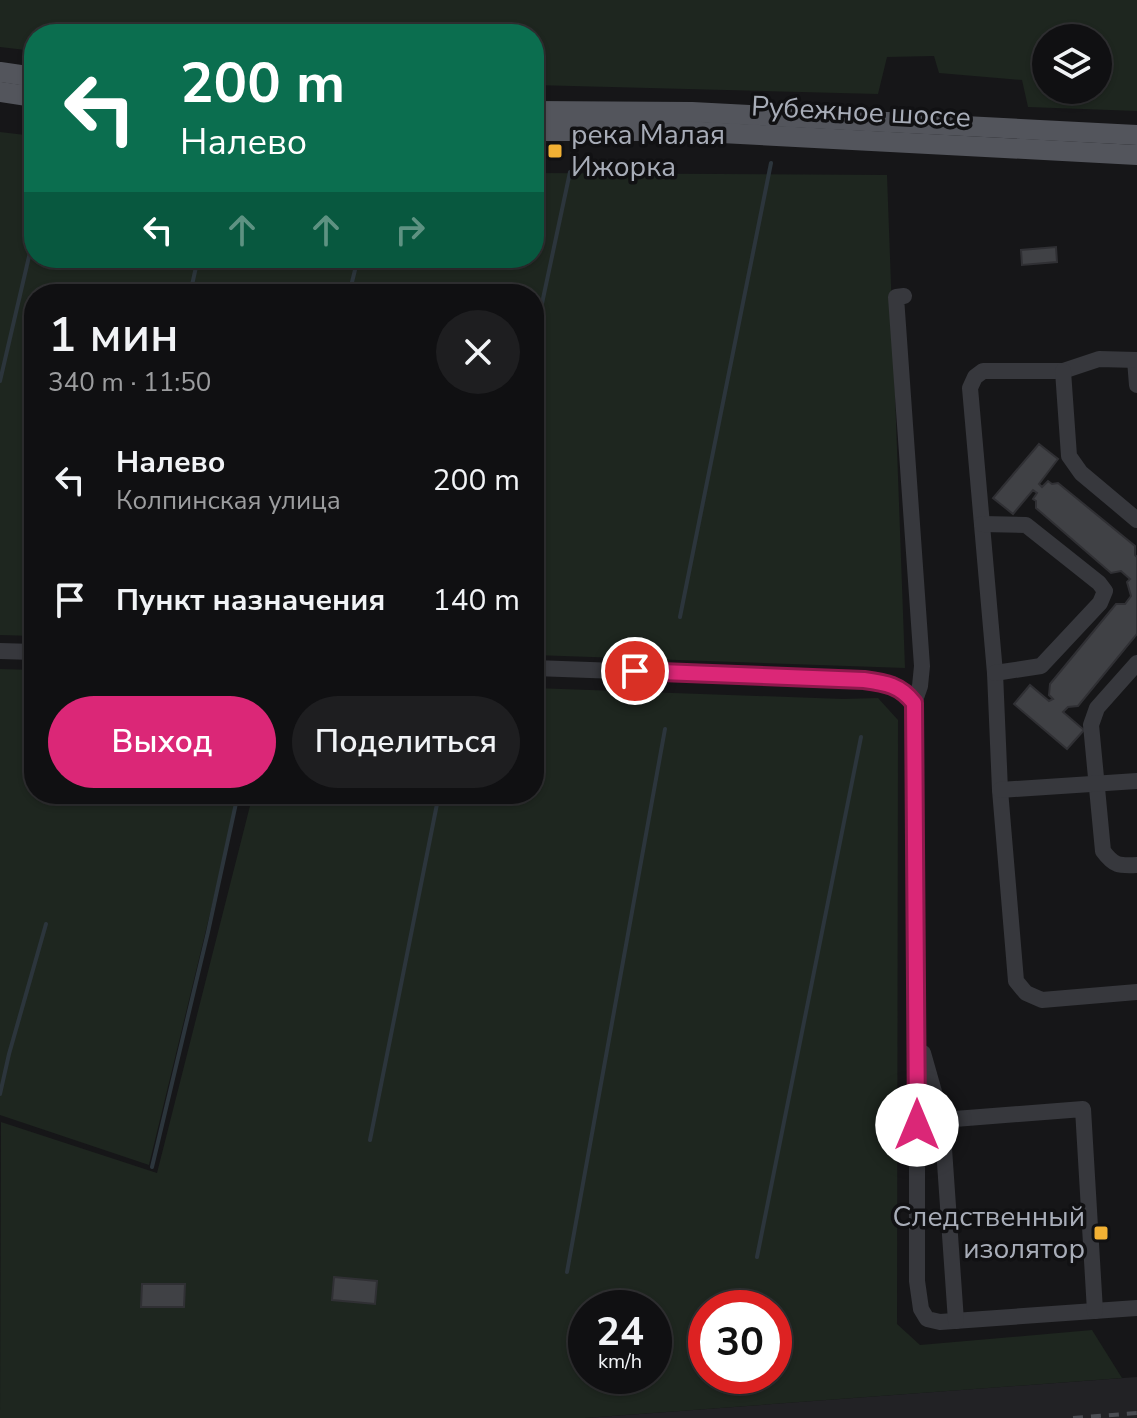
<!DOCTYPE html>
<html lang="ru">
<meta charset="utf-8">
<style>
:root{--surface:#101012;--page:#1e1e20;--text:#f1f3f6;--muted:#9c9d9f;--line:#303032;--accent:#db2777}
body{margin:0;font-family:"Nunito Sans",sans-serif;background:var(--page);color:var(--text);height:100vh;display:flex;flex-direction:column;font-size:30px;white-space:nowrap}
*{box-sizing:border-box;margin:0}
p{font-size:26px;color:var(--muted)}
.icon{flex:none;width:44px;height:44px;fill:none;stroke:currentColor;stroke-width:2;stroke-linecap:round;stroke-linejoin:round}
.map{position:relative;flex:1;overflow:hidden}
.side{position:absolute;left:24px;top:284px;width:520px;height:520px;display:flex;flex-direction:column;background:var(--surface);border-radius:32px;box-shadow:0 2px 6px #0004,0 0 0 2px var(--line)}
.side>*{flex:none}
.top-card{position:absolute;left:24px;top:24px;width:520px;height:244px;border-radius:32px;box-shadow:0 2px 6px #0004,0 0 0 2px var(--line);background:#0b6e4f;color:#fff;overflow:hidden}
.controls{position:absolute;left:1032px;top:24px;display:grid;gap:16px}
.controls a{display:grid;place-items:center;width:80px;height:80px;border-radius:50%;background:var(--surface);box-shadow:0 2px 6px #0004,0 0 0 2px var(--line);font-size:40px}
.speed{position:absolute;left:568px;top:1290px;display:flex;gap:16px;font-size:40px;font-weight:700;text-align:center}
.speed>*{display:grid;place-content:center;width:104px;height:104px;border-radius:50%;background:var(--surface);box-shadow:0 2px 6px #0004,0 0 0 2px var(--line);line-height:1}
.speed small{font-size:20px;font-weight:400}
.speed .limit{border:12px solid #d22;background:#fff;color:#111}
.pin{position:absolute;display:grid;place-items:center;width:68px;height:68px;color:#fff;margin:-34px;border:4px solid #fff;border-radius:50%;box-shadow:0 2px 8px #0007}
.me{position:absolute;width:88px;margin:-44px;rotate:0deg;stroke-linejoin:round;filter:drop-shadow(0 0 6px #0008)}
.turn{display:flex;align-items:center;gap:28px;height:168px;padding:0 24px;font-size:36px}
.turn .icon{width:104px;height:104px;stroke-width:2.5}
.turn b{display:block;font-size:56px;line-height:68px}
.lanes{display:flex;align-items:center;height:76px;padding:0 24px;background:#0003;justify-content:center;gap:40px;direction:ltr}
.lanes .off{opacity:.35}
.round{display:grid;place-items:center;flex:none;width:84px;height:84px;border-radius:42px;background:var(--page)}
.head{display:flex;align-items:center;justify-content:space-between;height:136px;padding:0 24px}
h1{font-size:48px;font-weight:600;line-height:60px}
.primary-button{display:flex;gap:16px;margin-top:auto;padding:16px 24px}
.primary-button a{flex:1;height:92px;border-radius:48px;background:var(--accent);color:#fff;font-size:32px;font-weight:600;line-height:92px;text-align:center}
.primary-button a+a{background:var(--page);color:var(--text)}
ul{padding:0;list-style:none}
li{display:flex;align-items:center;gap:24px;height:120px;padding:0 24px}
li div{flex:1}
li b{display:block;font-size:30px}
li em{font-style:normal}
.map>svg:first-child{display:block}
</style>
<div class="map">
<svg width="1137" height="1418" viewBox="0 0 1137 1418">
<rect width="100%" height="100%" fill="#161618"/>
<path fill="#222225" d="M1137,1377V1418H585Z"/>
<g fill="#1e261f" fill-rule="evenodd">
<path d="M0,0H1137V111L1028,107L1022,80L939,73L934,56L887,57L878,94L534,85V34H34V51L0,47ZM1046,38H1098V90H1046Z"/>
<path d="M0,132L34,136V258H534V173L887,175L905,668L534,655V294H34V636L0,635Z"/>
<path d="M0,669L34,670V794H239L149,1165L0,1115Z"/>
<path d="M534,688L843,699L878,698L898,720L897,1324L920,1345L1092,1330L1122,1378L585,1418H0L1,1122L157,1173L253,794H534ZM586,1308H654V1376H586ZM706,1308H774V1376H706Z"/>
</g>
<g fill="none" stroke-linecap="round" stroke-linejoin="round">
<g stroke="#2c353c" stroke-width="4">
<path d="M190,294L198,258"/>
<path d="M349,294L358,258"/>
<path d="M534,341L570,172"/>
<path d="M0,381L34,235"/>
<path d="M680,617L771,163"/>
<path d="M0,1094L9,1054L46,924"/>
<path d="M370,1140L439,794"/>
<path d="M152,1167L208,932L238,794"/>
<path d="M757,1257L861,737"/>
<path d="M567,1272L665,729"/>
</g>
</g>
<g fill="#404145" stroke="#303034" stroke-width="2">
<path d="M1056,247L1057,262L1022,265L1021,250Z"/>
<path d="M1039,444L1058,459L1039,484L1042,487L1048,481L1052,484L1058,483L1135,546V555L1137,557V634L1078,706L1068,707L1063,712L1084,730L1067,749L1014,704L1030,685L1049,701L1053,699L1049,695L1050,684L1116,604H1125L1131,596L1127,582L1130,579L1121,571L1111,573L1036,508V501L1033,499L1037,493L1033,490L1013,514L993,498Z"/>
<path d="M334,1277L377,1281L375,1304L332,1300Z"/>
<path d="M142,1284H185L184,1307H141Z"/>
</g>
<g fill="none" stroke-linecap="round" stroke-linejoin="round">
<g stroke="#37383d" stroke-width="16">
<path d="M904,296L896,297L922,666L920,686L914,703L917,1032V1281L921,1309L927,1319L940,1322L1137,1308"/>
<path d="M1135,360L1137,385"/>
<path d="M1137,360L1099,359L1063,371H983L975,377L970,388L995,673L1000,790L1016,981L1026,993L1042,1000L1137,992"/>
<path d="M1063,371L1069,456L1081,473L1137,520"/>
<path d="M982,524L1026,525L1099,583L1105,591L1100,603L1041,666L995,673"/>
<path d="M0,651L34,652"/>
<path d="M1137,663L1097,708L1091,725L1103,851C1114,866 1119,866 1137,865"/>
<path d="M534,668L864,680C885,683 901,686 914,703"/>
<path d="M1000,790L1137,781"/>
<path d="M923,1053L942,1120L956,1321"/>
<path d="M942,1120L1083,1109L1095,1311"/>
</g>
<g stroke="#53555c" stroke-width="20">
<path d="M0,72L34,77"/>
<path d="M0,92L34,97"/>
<path d="M534,111L692,112L1137,135"/>
<path d="M534,131H683L1137,155"/>
</g>
<path stroke="#4a4c52" stroke-width="4" stroke-dasharray="10 8" stroke-linecap="butt" d="M1073,1418L1137,1413"/>
</g>
<g fill="none" stroke-linecap="round" stroke-linejoin="round">
<g stroke="#8e194d" stroke-width="20">
<path id="route" d="M635,671L864,680C886,683 900,685 914,703L917,1125"/>
</g>
<use href="#route" stroke="#db2777" stroke-width="14"/>
</g>
<g fill="#f2b134" stroke="#111113" stroke-width="3">
<rect x="547" y="143" width="16" height="16" rx="4"/>
<rect x="1093" y="1225" width="16" height="16" rx="4"/>
</g>
<g text-anchor="middle" dominant-baseline="central" stroke-width="7" stroke-linejoin="round" paint-order="stroke">
<g font-size="28" fill="#a8adb8" stroke="#111113">
<text transform="translate(861 112) rotate(3)">Рубежное шоссе</text>
</g>
<g font-size="28" fill="#a8adb8" stroke="#111113" text-anchor="start">
<text x="571" y="135">река Малая<tspan x="571" dy="32">Ижорка</tspan></text>
<text x="1085" y="1217" text-anchor="end">Следственный<tspan x="1085" dy="32">изолятор</tspan></text>
</g>
</g>
</svg>
<div class="controls">
<a><svg class="icon" aria-label="layers" viewBox="0 0 24 24"><path d="M12 4l9 5-9 5-9-5zM3 14l9 5 9-5"/></svg></a>
</div>
<div class="speed"><div>24<small>km/h</small></div><div class="limit">30</div></div>
<div class="pin" style="left:635px;top:671px;background:#d93025"><svg class="icon" aria-label="arrive" viewBox="0 0 24 24"><path d="M6 21V4h12l-3 4 3 4H6"/></svg></div>
<svg class="me" style="left:917px;top:1125px" viewBox="-20 -20 40 40"><circle r="19" fill="#fff"/><path d="M0-13L10 11 0 6-10 11z" fill="#db2777"/></svg>
<div class="top-card">
<div class="turn"><svg class="icon" aria-label="left" viewBox="0 0 24 24"><path d="M17 20v-9H6M10 6l-5 5 5 5"/></svg><div><b>200 m</b>Налево</div></div>
<div class="lanes"><svg class="icon" aria-label="left" viewBox="0 0 24 24"><path d="M17 20v-9H6M10 6l-5 5 5 5"/></svg><svg class="icon off" aria-label="ahead" viewBox="0 0 24 24"><path d="M12 20V5M6 11l6-6 6 6"/></svg><svg class="icon off" aria-label="ahead" viewBox="0 0 24 24"><path d="M12 20V5M6 11l6-6 6 6"/></svg><svg class="icon off" aria-label="right" viewBox="0 0 24 24"><path d="M7 20v-9h11M14 6l5 5-5 5"/></svg></div>
</div>
<section class="side">
<div class="head"><div><h1>1 мин</h1><p>340 m · 11:50</p></div><a class="round"><svg class="icon" aria-label="close" viewBox="0 0 24 24"><path d="M6 6l12 12M18 6L6 18"/></svg></a></div>
<ul>
<li><svg class="icon" aria-label="left" viewBox="0 0 24 24"><path d="M17 20v-9H6M10 6l-5 5 5 5"/></svg><div><b>Налево</b><p>Колпинская улица</p></div><em>200 m</em></li>
<li><svg class="icon" aria-label="arrive" viewBox="0 0 24 24"><path d="M6 21V4h12l-3 4 3 4H6"/></svg><div><b>Пункт назначения</b></div><em>140 m</em></li>
</ul>
<div class="primary-button"><a>Выход</a><a>Поделиться</a></div>
</section>
</div>
